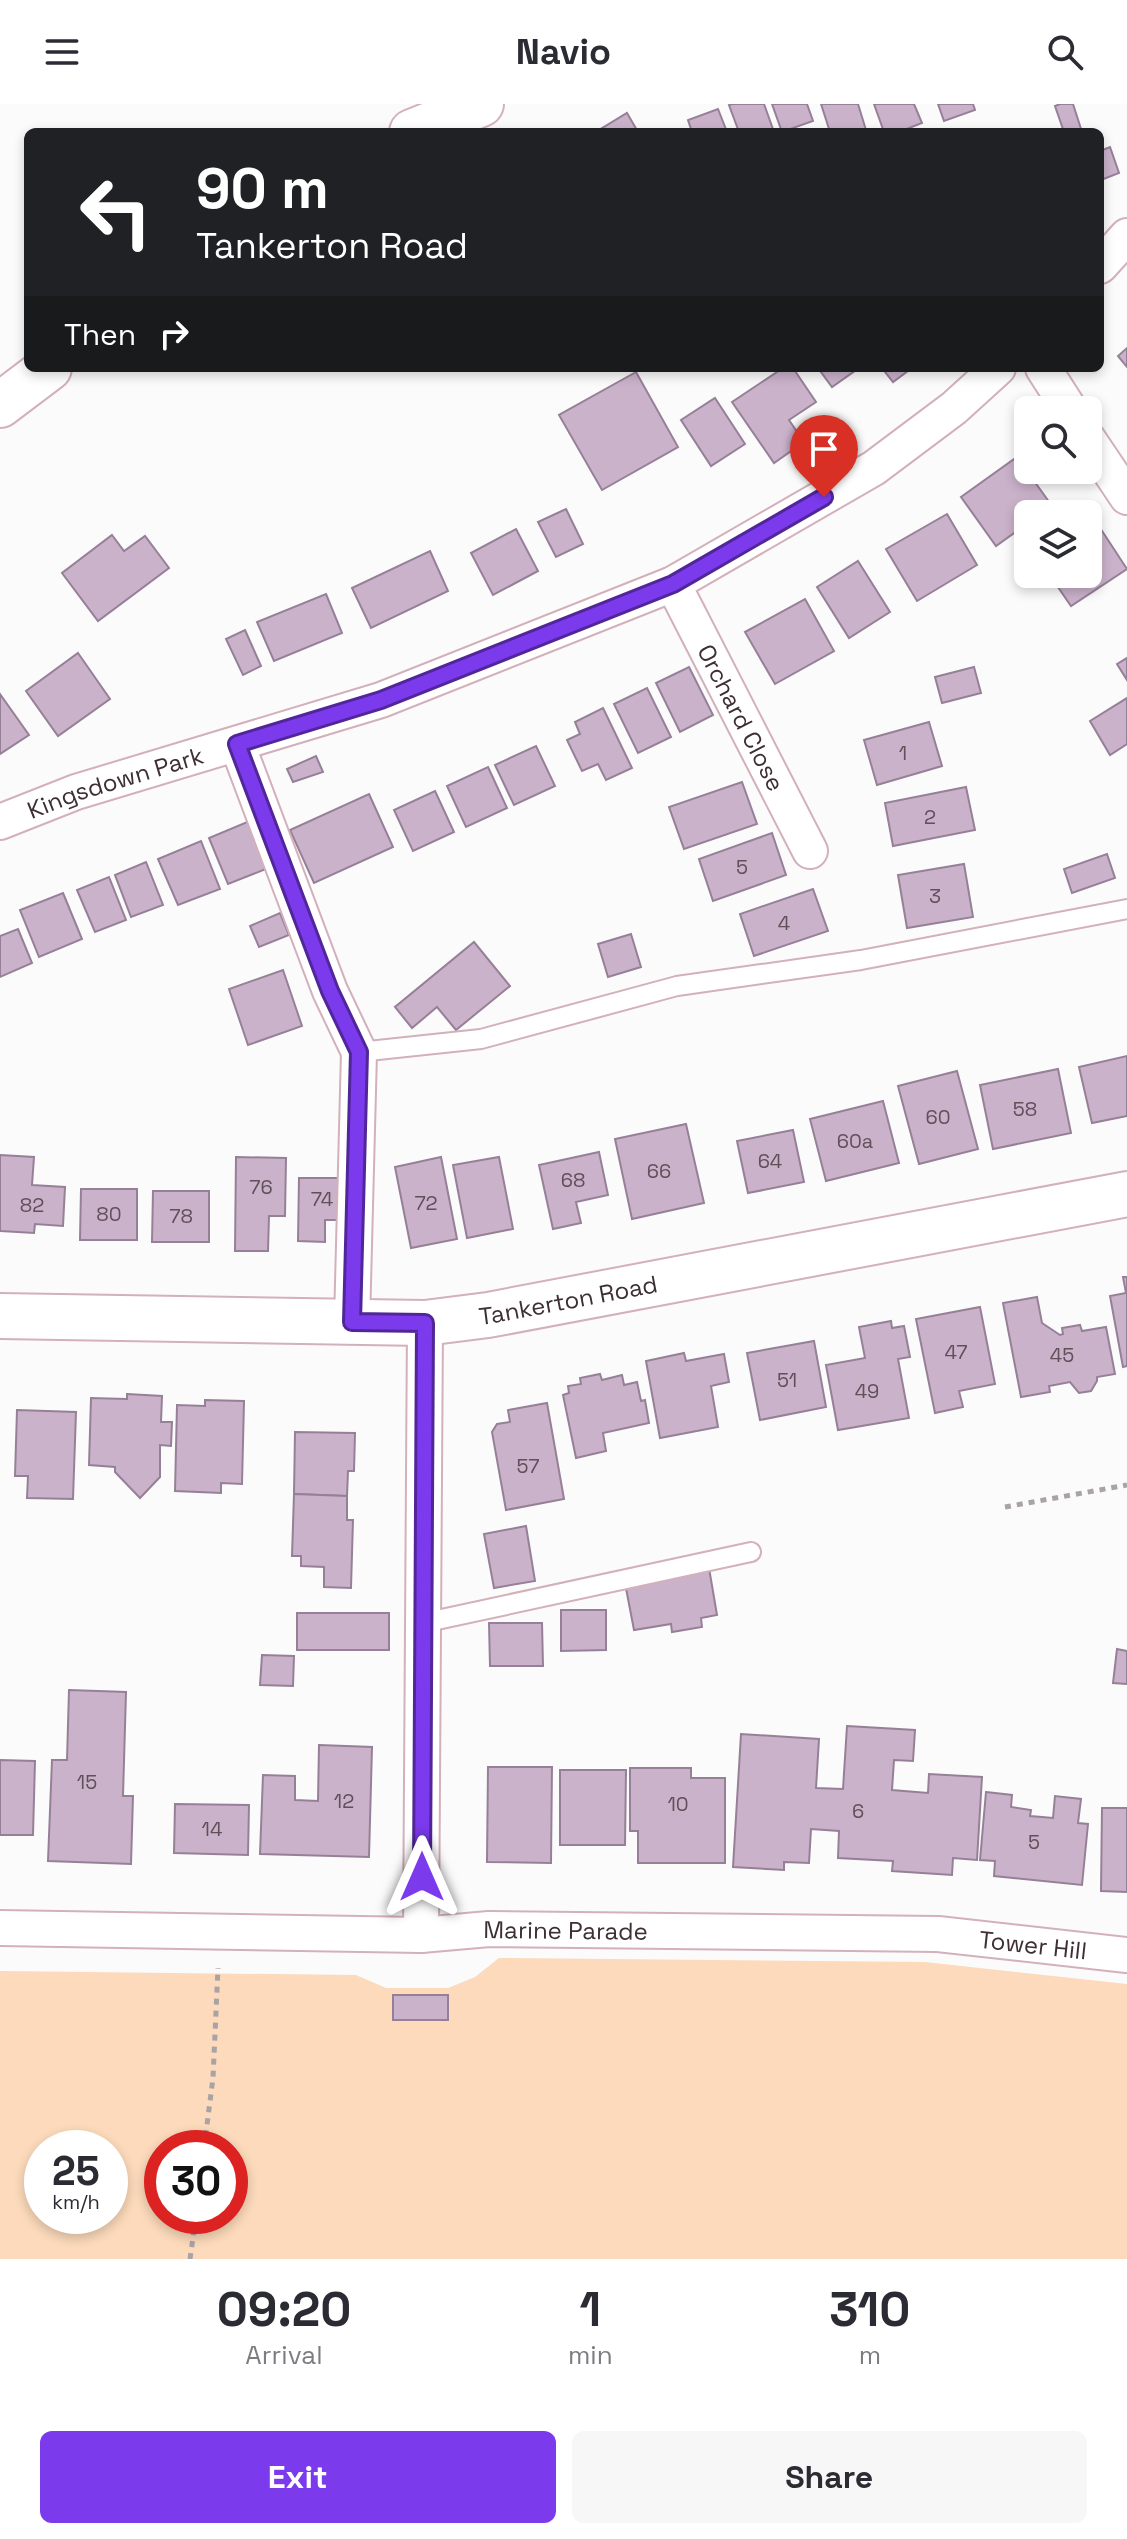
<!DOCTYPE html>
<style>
:root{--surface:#fff;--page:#f7f7f7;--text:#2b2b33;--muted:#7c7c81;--accent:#7c3aed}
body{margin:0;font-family:"Space Grotesk",sans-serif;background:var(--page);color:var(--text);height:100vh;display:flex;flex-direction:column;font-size:30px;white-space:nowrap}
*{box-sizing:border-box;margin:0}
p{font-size:26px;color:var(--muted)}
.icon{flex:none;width:44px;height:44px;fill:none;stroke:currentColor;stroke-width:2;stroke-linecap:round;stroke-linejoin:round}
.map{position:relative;height:2155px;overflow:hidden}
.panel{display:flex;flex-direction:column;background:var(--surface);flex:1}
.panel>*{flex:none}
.banner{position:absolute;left:24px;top:24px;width:1080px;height:244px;border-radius:12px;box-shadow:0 4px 12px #0003;background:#202124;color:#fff;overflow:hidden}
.controls{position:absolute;left:1014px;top:292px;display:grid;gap:16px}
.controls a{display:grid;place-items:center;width:88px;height:88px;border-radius:12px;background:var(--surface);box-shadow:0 4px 12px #0003;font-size:40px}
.speed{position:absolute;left:24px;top:2026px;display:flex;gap:16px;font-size:40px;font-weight:700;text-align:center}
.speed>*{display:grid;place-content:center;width:104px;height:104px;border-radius:50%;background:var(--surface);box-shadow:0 4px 12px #0003;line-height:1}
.speed small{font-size:20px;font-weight:400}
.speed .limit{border:12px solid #d22;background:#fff;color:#111}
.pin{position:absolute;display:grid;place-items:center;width:68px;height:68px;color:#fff;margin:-82px -34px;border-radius:50% 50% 50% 0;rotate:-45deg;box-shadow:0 0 8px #0007}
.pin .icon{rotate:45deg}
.me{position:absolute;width:88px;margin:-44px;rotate:0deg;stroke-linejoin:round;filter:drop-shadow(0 0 6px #0008)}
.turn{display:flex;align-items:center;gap:28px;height:168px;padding:0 40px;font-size:36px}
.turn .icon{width:104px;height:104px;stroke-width:2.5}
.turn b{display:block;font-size:56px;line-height:68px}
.then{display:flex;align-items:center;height:76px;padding:0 40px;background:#0003;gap:16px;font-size:30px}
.eta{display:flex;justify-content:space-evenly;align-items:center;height:136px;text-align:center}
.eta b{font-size:48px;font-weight:800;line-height:56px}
.action{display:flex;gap:16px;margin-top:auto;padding:16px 40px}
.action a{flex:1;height:92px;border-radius:12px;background:var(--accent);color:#fff;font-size:32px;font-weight:800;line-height:92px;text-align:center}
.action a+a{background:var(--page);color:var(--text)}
header{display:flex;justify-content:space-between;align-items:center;height:104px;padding:0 40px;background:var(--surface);font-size:36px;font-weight:800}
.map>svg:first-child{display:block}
</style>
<header><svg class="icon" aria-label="menu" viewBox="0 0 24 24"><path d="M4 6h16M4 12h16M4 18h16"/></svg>Navio<svg class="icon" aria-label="search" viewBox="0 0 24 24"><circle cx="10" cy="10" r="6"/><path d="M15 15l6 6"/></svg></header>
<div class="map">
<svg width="1127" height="2155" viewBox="0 0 1127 2155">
<rect width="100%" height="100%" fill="#fbfbfb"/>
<path fill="#fcdabb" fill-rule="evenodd" d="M499,1854L925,1858L1127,1880V2155H0V1867L356,1871L386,1884H448L475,1873ZM42,2044H110V2112H42ZM162,2044H230V2112H162Z"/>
<g fill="#cab2cb" stroke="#968097" stroke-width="2">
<path d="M732,0H764L774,28H739L729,1Z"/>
<path d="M772,0H807L813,17L782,28Z"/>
<path d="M821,0H858L866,26L830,28Z"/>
<path d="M874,0H914L922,19L899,28H884Z"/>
<path d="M938,0H973L975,6L944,17Z"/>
<path d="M1060,0H1073L1082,28H1064L1055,2Z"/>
<path d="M718,5L727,28H692L688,16Z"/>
<path d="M627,9L638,28H601L599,26Z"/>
<path d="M1110,43L1119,69L1101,76L1100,47Z"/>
<path d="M1127,244V263L1118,252Z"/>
<path d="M783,264H793L816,298L789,316L804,338L774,359L732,298Z"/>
<path d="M818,264H859L832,283Z"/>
<path d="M882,264H912L893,278Z"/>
<path d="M636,268L678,343L602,386L559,311Z"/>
<path d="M715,294L745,340L711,362L681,316Z"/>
<path d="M1017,353L1052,402L1041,410H1028V419L996,442L961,393Z"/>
<path d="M566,405L583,440L556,453L538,418Z"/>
<path d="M1089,407L1127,465L1071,502L1049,470H1088V410H1085Z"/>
<path d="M947,410L977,461L917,497L886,445Z"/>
<path d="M516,425L538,467L493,491L471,449Z"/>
<path d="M112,431L124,447L145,432L169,464L98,517L62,469Z"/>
<path d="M430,447L448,487L371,524L352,484Z"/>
<path d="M858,457L890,508L849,534L817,483Z"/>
<path d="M326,490L342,529L274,557L257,518Z"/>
<path d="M805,495L834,547L775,580L745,528Z"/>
<path d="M245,526L261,562L243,571L226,535Z"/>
<path d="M78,549L110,595L58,632L26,587Z"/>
<path d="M1127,554V576L1117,560Z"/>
<path d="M689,563L713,611L680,628L656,579Z"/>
<path d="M974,563L981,589L942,599L935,573Z"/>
<path d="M647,584L671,633L638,649L614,600Z"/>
<path d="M0,590L29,631L0,650Z"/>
<path d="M1127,594V640L1110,651L1090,617Z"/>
<path d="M603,604L632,664L606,676L598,660L582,667L567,636L580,630L575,618Z"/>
<path d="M929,618L942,662L877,681L864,636Z"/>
<path d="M536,642L555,682L514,701L495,661Z"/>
<path d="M316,652L323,668L293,678L287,665Z"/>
<path d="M488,663L507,704L466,723L447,682Z"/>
<path d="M742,678L757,720L684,745L669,703Z"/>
<path d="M966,683L975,726L893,742L885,699Z"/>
<path d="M435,687L454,728L413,747L394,706Z"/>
<path d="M369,690L393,743L314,779L290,726Z"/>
<path d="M252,716L271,763L228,780L209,734Z"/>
<path d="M772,729L786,771L713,797L699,755Z"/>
<path d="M201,737L220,785L178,801L158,755Z"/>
<path d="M1107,750L1115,774L1072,789L1064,765Z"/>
<path d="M146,758L163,801L131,813L115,771Z"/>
<path d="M964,760L973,813L907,824L898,771Z"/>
<path d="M109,773L126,816L95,828L77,786Z"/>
<path d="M813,785L828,827L754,852L740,810Z"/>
<path d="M63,789L82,835L39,853L20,806Z"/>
<path d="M280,809L289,831L259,843L250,822Z"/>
<path d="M18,825L32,859L0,873V832Z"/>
<path d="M631,830L641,863L608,873L598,840Z"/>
<path d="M474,838L510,882L456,926L437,903L412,924L395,903Z"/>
<path d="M283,866L302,922L248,941L229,885Z"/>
<path d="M1127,952V1012L1092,1019L1079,963Z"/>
<path d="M1058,965L1071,1029L993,1045L980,981Z"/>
<path d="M957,967L978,1045L919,1060L898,982Z"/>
<path d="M883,997L899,1059L826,1077L810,1015Z"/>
<path d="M686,1020L704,1099L632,1115L615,1035Z"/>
<path d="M793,1026L804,1078L748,1089L737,1037Z"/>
<path d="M599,1048L608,1091L576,1098L581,1119L553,1125L539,1061Z"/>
<path d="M0,1051L34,1053L32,1081L65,1083L63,1122L35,1120L34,1129L0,1127Z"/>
<path d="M236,1053L286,1054L285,1112H269L268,1147H235Z"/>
<path d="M441,1053L457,1135L411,1144L395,1063Z"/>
<path d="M499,1053L513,1125L467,1134L453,1061Z"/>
<path d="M299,1074H346L345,1116H325V1138L298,1137Z"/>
<path d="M81,1085H137V1136H80Z"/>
<path d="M153,1087H209V1138H152Z"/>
<path d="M1123,1173H1127V1262L1123,1263L1110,1192L1126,1189Z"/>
<path d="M1037,1193L1042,1219L1060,1231L1063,1230L1062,1224L1080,1221L1082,1227L1106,1223L1115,1270L1097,1273V1277L1091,1287L1079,1289L1070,1278L1049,1282L1050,1288L1021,1293L1003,1199Z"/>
<path d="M980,1203L995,1280L959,1287L963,1303L935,1309L916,1215Z"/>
<path d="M891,1217L892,1224L904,1222L910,1253L898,1255L909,1314L838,1326L826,1261L865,1254L859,1223Z"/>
<path d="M814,1237L826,1303L760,1316L747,1249Z"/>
<path d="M684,1249L686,1257L724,1250L729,1278L711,1282L718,1323L660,1334L646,1257Z"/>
<path d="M600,1270L602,1276L622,1271L624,1281L637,1278L641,1297L645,1296L649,1319L603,1329L606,1347L576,1354L563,1291L569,1289L568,1282L581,1280L580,1274Z"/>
<path d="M127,1290L162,1292L161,1318H172L171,1342L160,1341V1373L140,1394L115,1368V1363L89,1361L91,1294L127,1295Z"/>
<path d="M205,1296L244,1297L242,1380L221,1379V1389L175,1387L177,1301L205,1302Z"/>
<path d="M547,1299L564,1395L506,1406L492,1328L497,1320L510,1318L508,1306Z"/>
<path d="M17,1306L76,1308L73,1395L27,1394L28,1372H15Z"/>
<path d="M295,1328L355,1329L354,1367H348L347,1392L294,1390Z"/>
<path d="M294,1390L347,1392V1416H353L351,1484L324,1483V1463L301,1462V1452H292Z"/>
<path d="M526,1422L535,1477L494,1484L484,1430Z"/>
<path d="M709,1464L717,1511L701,1514L702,1523L672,1528L671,1520L634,1526L625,1479Z"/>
<path d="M561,1506H606V1546L561,1547Z"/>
<rect x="297" y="1509" width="92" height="37"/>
<path d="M489,1519H542L543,1562H490Z"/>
<path d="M1117,1545L1127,1547V1580L1113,1579Z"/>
<path d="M262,1551L294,1552L293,1582L260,1581Z"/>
<path d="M69,1586L126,1588L123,1692H133L131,1760L48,1757L52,1656H67Z"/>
<path d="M847,1622L915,1626L913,1657L894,1656L892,1686L928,1689L929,1670L982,1673L977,1756L953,1754L952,1771L892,1767L893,1757L838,1754L839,1727L811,1725L809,1759L784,1758V1766L733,1763L741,1630L819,1635L816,1684L843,1685Z"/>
<path d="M319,1641L372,1643L369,1753L260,1750L263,1671L295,1672V1696L318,1697Z"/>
<path d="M0,1656L35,1657L33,1731H0Z"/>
<path d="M488,1663H552L551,1759L487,1758Z"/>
<path d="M630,1664H691V1674H725V1759H638V1727H630Z"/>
<path d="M560,1666H626L625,1741H560Z"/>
<path d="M986,1688L1012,1691L1011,1703L1031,1706L1030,1712L1042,1713L1053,1714L1055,1692L1081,1695L1078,1719L1088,1720L1082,1781L994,1772L995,1757L980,1756Z"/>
<path d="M175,1700L249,1701L248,1751L174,1749Z"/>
<path d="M1102,1704H1127V1788L1101,1787Z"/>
<rect x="393" y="1891" width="55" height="25"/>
</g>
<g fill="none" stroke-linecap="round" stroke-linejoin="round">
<g stroke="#d3b0ba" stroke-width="22">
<g id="service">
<path d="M359,948L481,935L677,882L861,856L1127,805"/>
<path d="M423,1519L751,1448"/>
</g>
</g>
<g stroke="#d3b0ba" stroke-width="38">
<g id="minor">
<path d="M1100,162L1127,132"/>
<path d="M1043,264L1070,306"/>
<path d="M1088,335L1127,393"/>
<path id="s1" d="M673,480L810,747"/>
<path d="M237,640L330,887L359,948L352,1218"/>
<path id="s2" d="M0,718L76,688L381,596L673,480L874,364L954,304L998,264"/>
<path id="s3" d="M0,1824L421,1831L489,1825L938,1830L1127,1851"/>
<path d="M421,1831L425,1219"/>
</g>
</g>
<g stroke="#d3b0ba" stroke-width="48">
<g id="tertiary">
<path d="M412,28L481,0"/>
<path d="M0,301L49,264"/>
</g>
</g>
<g stroke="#d3b0ba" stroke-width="48">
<g id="secondary">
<path id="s4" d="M0,1212L425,1219L488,1211L1127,1090"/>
</g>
</g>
<g stroke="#a9a3a5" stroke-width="5" stroke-dasharray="6 6" stroke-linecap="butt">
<path d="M1005,1403L1127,1381"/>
<path d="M204,2044L213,1974L218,1864"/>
<path d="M190,2155L196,2112"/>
</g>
<use href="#service" stroke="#fff" stroke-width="18"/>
<use href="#minor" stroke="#fff" stroke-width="34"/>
<use href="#tertiary" stroke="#fff" stroke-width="44"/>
<use href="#secondary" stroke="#fff" stroke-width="44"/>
</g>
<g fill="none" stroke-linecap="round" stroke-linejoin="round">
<g stroke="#51269a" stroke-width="20">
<path id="route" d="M422,1773L425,1219L352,1218L359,948L330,887L237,640L381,596L673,480L824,393"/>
</g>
<use href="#route" stroke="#7c3aed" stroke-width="14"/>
</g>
<g text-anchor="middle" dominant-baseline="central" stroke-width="6" stroke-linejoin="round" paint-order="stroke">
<g font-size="20" fill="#60505a">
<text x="903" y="649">1</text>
<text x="930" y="713">2</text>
<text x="742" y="763">5</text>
<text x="935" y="792">3</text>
<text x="784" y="819">4</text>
<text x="1025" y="1005">58</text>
<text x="938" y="1013">60</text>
<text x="855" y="1037">60a</text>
<text x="770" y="1057">64</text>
<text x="659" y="1067">66</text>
<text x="573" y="1076">68</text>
<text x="261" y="1083">76</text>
<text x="322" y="1095">74</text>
<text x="426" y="1099">72</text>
<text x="32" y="1101">82</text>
<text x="109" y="1110">80</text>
<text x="181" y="1112">78</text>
<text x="956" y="1248">47</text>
<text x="1062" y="1251">45</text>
<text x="787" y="1276">51</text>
<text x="867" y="1287">49</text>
<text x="528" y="1362">57</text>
<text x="87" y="1678">15</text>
<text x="344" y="1697">12</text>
<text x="678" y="1700">10</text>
<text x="858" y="1707">6</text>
<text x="212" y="1725">14</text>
<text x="1034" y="1738">5</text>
</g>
<g font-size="24" fill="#3d2f34" stroke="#fbfbfb">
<text stroke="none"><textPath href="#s1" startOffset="150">Orchard Close</textPath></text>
<text stroke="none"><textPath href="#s2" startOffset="122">Kingsdown Park</textPath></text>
<text stroke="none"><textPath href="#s4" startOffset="570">Tankerton Road</textPath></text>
<text stroke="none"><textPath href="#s3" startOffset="566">Marine Parade</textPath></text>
<text stroke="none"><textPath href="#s3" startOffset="1034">Tower Hill</textPath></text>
</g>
</g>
</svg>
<div class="controls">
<a><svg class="icon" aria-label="search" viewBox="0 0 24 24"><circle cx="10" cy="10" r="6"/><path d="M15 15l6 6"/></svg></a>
<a><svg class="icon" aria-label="layers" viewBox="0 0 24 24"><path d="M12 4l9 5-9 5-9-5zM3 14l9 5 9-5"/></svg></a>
</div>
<div class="speed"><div>25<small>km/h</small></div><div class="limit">30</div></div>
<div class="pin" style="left:824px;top:393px;background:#d93025"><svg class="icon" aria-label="arrive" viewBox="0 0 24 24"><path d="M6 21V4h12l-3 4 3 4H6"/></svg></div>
<svg class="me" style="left:422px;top:1773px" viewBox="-20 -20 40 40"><path d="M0-17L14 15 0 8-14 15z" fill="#7c3aed" stroke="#fff" stroke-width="4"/></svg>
<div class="banner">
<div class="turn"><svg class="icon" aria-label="left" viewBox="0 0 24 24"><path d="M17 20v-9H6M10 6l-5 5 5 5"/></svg><div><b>90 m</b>Tankerton Road</div></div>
<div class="then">Then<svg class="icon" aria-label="right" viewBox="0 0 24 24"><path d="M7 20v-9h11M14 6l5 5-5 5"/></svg></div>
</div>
</div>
<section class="panel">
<div class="eta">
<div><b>09:20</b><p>Arrival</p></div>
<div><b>1</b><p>min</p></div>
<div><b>310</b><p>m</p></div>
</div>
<div class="action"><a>Exit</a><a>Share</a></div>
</section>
